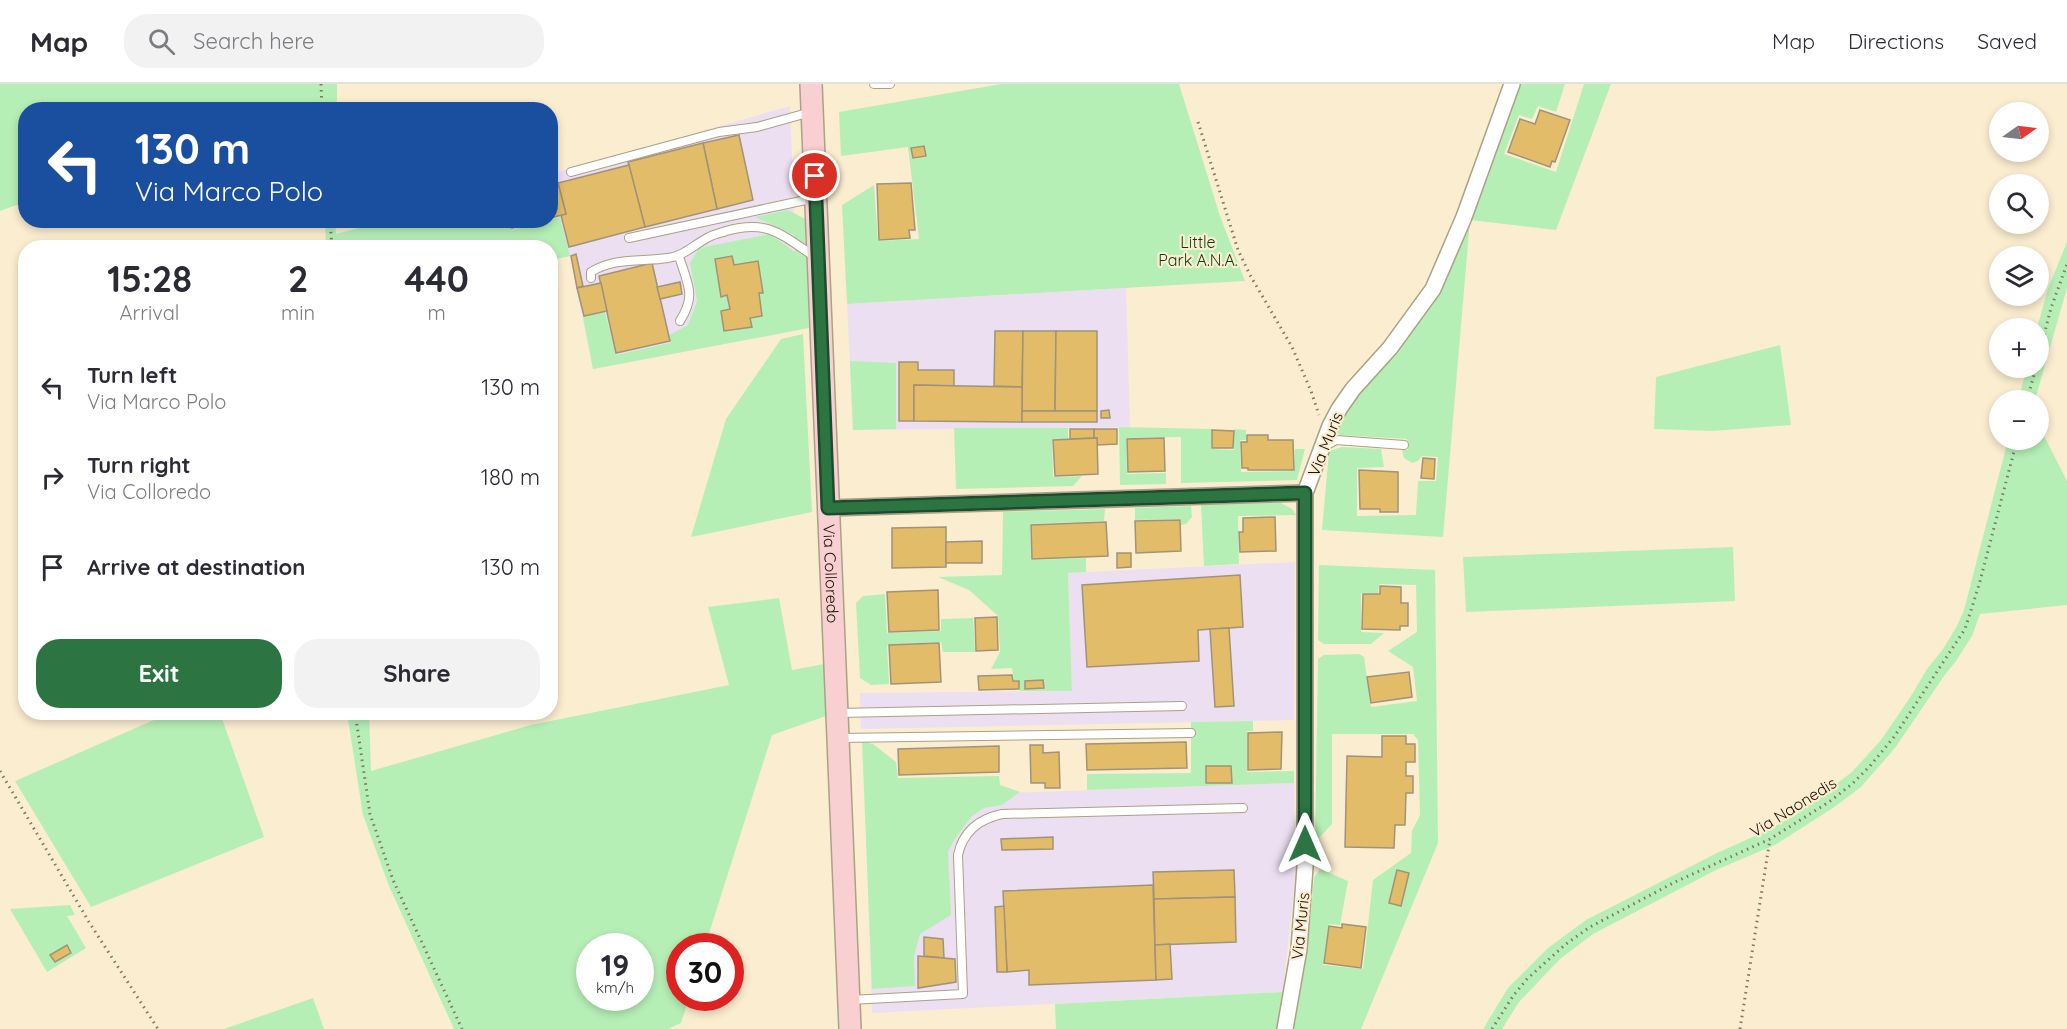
<!DOCTYPE html>
<meta charset="utf-8">
<style>
:root{--surface:#fff;--page:#f2f2f3;--text:#2b2b33;--muted:#7c7c81;--line:#e1e1e2;--accent:#2c7543}
body{margin:0;font-family:Quicksand,sans-serif;background:var(--page);color:var(--text);height:100vh;display:flex;flex-direction:column;font-size:22px;white-space:nowrap}
*{box-sizing:border-box;margin:0}
p{font-size:20px;color:var(--muted)}
.icon{flex:none;width:33px;height:33px;fill:none;stroke:currentColor;stroke-width:2;stroke-linecap:round;stroke-linejoin:round}
.map{position:relative;flex:1;overflow:hidden}
.drawer{position:absolute;left:18px;top:156px;width:540px;height:480px;display:flex;flex-direction:column;background:var(--surface);border-radius:24px;box-shadow:0 3px 9px #0003}
.drawer>*{flex:none}
.top-card{position:absolute;left:18px;top:18px;width:540px;height:126px;border-radius:24px;box-shadow:0 3px 9px #0003;background:#1a4fa0;color:#fff;overflow:hidden}
.needle{width:39px;rotate:76deg}
.buttons{position:absolute;left:1989px;top:18px;display:grid;gap:12px}
.buttons a{display:grid;place-items:center;width:60px;height:60px;border-radius:50%;background:var(--surface);box-shadow:0 3px 9px #0003;font-size:30px}
.speed{position:absolute;left:576px;top:849px;display:flex;gap:12px;font-size:30px;font-weight:700;text-align:center}
.speed>*{display:grid;place-content:center;width:78px;height:78px;border-radius:50%;background:var(--surface);box-shadow:0 3px 9px #0003;line-height:1}
.speed small{font-size:15px;font-weight:400}
.speed .limit{border:9px solid #d22;background:#fff;color:#111}
.pin{position:absolute;display:grid;place-items:center;width:51px;height:51px;color:#fff;margin:-26px;border:3px solid #fff;border-radius:50%;box-shadow:0 2px 6px #0007}
.me{position:absolute;width:66px;margin:-33px;rotate:0deg;stroke-linejoin:round;filter:drop-shadow(0 0 4px #0008)}
.turn{display:flex;align-items:center;gap:21px;height:126px;padding:0 18px;font-size:27px}
.turn .icon{width:78px;height:78px;stroke-width:2.5}
.turn b{display:block;font-size:42px;line-height:51px}
.eta{display:flex;justify-content:space-evenly;align-items:center;height:102px;text-align:center}
.eta b{font-size:36px;font-weight:700;line-height:42px}
.cta{display:flex;gap:12px;margin-top:auto;padding:12px 18px}
.cta a{flex:1;height:69px;border-radius:24px;background:var(--accent);color:#fff;font-size:24px;font-weight:700;line-height:69px;text-align:center}
.cta a+a{background:var(--page);color:var(--text)}
ul{padding:0;list-style:none}
li{display:flex;align-items:center;gap:18px;height:90px;padding:0 18px}
li div{flex:1}
li b{display:block;font-size:22px}
li em{font-style:normal}
header{display:flex;align-items:center;gap:36px;box-sizing:border-box;height:84px;padding:0 30px;background:var(--surface);border-bottom:2px solid var(--line)}
header strong{font-size:28px}
nav{display:flex;gap:33px;margin-inline-start:auto;font-size:21px}
.search{width:420px;height:54px;background:var(--page);display:flex;align-items:center;gap:15px;box-sizing:border-box;padding:0 21px;border-radius:24px;color:var(--muted);font-size:22px}
.map>svg:first-child{display:block}
</style>
<header>
<strong>Map</strong>
<div class="search"><svg class="icon" aria-label="search" viewBox="0 0 24 24"><circle cx="10" cy="10" r="6"/><path d="M15 15l6 6"/></svg>Search here</div>
<nav><a>Map</a><a>Directions</a><a>Saved</a></nav>
</header>
<div class="map">
<svg width="2067" height="945" viewBox="0 0 2067 945">
<rect width="100%" height="100%" fill="#fbedd0"/>
<g fill="#ecdff2">
<path d="M790,22L798,246L593,285L570,172L551,176L550,164L386,137L550,136L551,90Z"/>
<path d="M1126,204L1130,343L853,346L847,220Z"/>
<path d="M1295,478L1294,636L861,645L860,609L1072,607L1068,489Z"/>
<path d="M1294,699L1296,786L1283,908L872,929L865,714Z"/>
</g>
<g fill="#b6efb6" fill-rule="evenodd">
<path d="M0,0H337V17L328,26H26L25,118L0,127Z"/>
<path d="M1001,0H1179L1220,132L1245,197L847,220L842,121L874,101L878,157L919,155L908,63L841,72L839,28Z"/>
<path d="M1520,0H1565L1556,28L1538,22L1532,35L1519,31L1504,70L1556,88L1584,0H1611L1556,146L1470,136L1443,453L1322,446L1329,367L1342,363L1381,365L1384,383L1357,384V432L1416,431L1418,397H1436L1438,373L1422,372L1418,377L1412,379L1404,374L1402,366H1408L1407,355L1340,351L1334,345L1470,136Z"/>
<path d="M788,126L805,135L809,244L593,285L583,233L605,228L616,271L670,259L669,251L688,241L697,217L690,179L699,164L770,150L795,168L794,151L755,133Z"/>
<path d="M560,133L570,172L551,176L550,164L326,163L325,137H335L336,150L386,137H510L512,146Z"/>
<path d="M2067,158V204L2035,316H2018L2027,284H2038V244H2037L2048,205Z"/>
<path d="M803,250L812,428L691,453L726,335L781,255Z"/>
<path d="M1780,261L1791,341L1713,347L1654,345L1656,293Z"/>
<path d="M850,277L896,279V345L853,346Z"/>
<path d="M2039,342L2067,397V521L1980,530L1972,552L1956,577L1944,592L1895,664L1861,703L1833,724L1775,761L1718,785L1593,850L1560,875L1519,918L1502,945H1483L1508,904L1548,864L1586,836L1715,770L1768,746L1797,730L1852,688L1881,656L1911,612L1927,585L1943,565L1957,542L1964,526L2008,356H2038Z"/>
<path d="M1119,343L1212,345L1211,365L1234,366V345L1246,346V356H1240L1241,388L1294,387L1295,365H1305L1297,396L1181,399V353L1126,354L1127,390L1166,389V400L1120,401Z"/>
<path d="M954,344H1068V355H1052L1053,393L1082,392L1073,402L956,405Z"/>
<path d="M1281,419L1292,425L1296,431L1238,432L1239,480L1204,482L1201,421Z"/>
<path d="M1191,422L1192,433L1186,440L1181,441V435L1135,436V424Z"/>
<path d="M1105,425L1104,437L1030,440L1031,476L1086,474V488L1068,489L1072,607H1020L1019,596H1014L1012,584L991,585L1000,568L998,532L969,506L938,493L1002,491L1003,428Z"/>
<path d="M1733,463L1735,517L1466,528L1463,473Z"/>
<path d="M1319,481L1435,486L1438,759L1361,945H1294L1307,870L1314,794L1320,785L1348,797L1340,841L1329,840L1323,881L1363,885L1373,796L1411,769L1412,747L1420,731L1418,656L1413,650H1332V740L1315,758L1318,575L1324,571L1359,570L1364,573L1371,623L1417,617L1413,583L1388,567L1417,548L1416,501L1379,500L1378,509H1361V548L1384,549L1371,560H1324L1318,556Z"/>
<path d="M885,510L887,549L941,547V535L973,534L975,568H943L941,558L887,561L889,600L871,601L860,594L856,519L863,512Z"/>
<path d="M779,514L792,586L824,580L826,632L772,651L705,862H680V914H689L681,939L668,945H454L389,802L363,731L347,629H369L371,687L531,641L729,601L708,523ZM590,862H640V914H590Z"/>
<path d="M172,628L220,629L264,753L91,823L15,697Z"/>
<path d="M1253,637V647H1247V688L1294,687V699L1087,706V690L1191,689V638Z"/>
<path d="M862,657L873,660L896,678L898,694L999,692L1000,701L1020,708L1002,721L984,724L972,732L954,756L948,768L951,831L920,850L914,872L915,902L872,905Z"/>
<path d="M70,821L75,831L67,832L86,864L47,888L10,825Z"/>
<path d="M1283,908L1277,945H1056L1055,920Z"/>
<path d="M313,914L324,945H224Z"/>
</g>
<g fill="#e2bc69" stroke="#a09379" stroke-width="1.5">
<path d="M1540,26L1570,36L1555,78L1552,77L1550,83L1508,68L1520,35L1535,40Z"/>
<path d="M739,51L753,116L717,125L703,59Z"/>
<path d="M703,59L717,125L645,143L628,78Z"/>
<path d="M924,62L926,72L913,74L911,64Z"/>
<path d="M629,81L645,143L569,163L561,131L566,130L558,99Z"/>
<path d="M558,99L566,130L550,134V101Z"/>
<path d="M911,99L915,146H909L910,154L879,156L877,100Z"/>
<path d="M510,136H541L512,144Z"/>
<path d="M576,170L583,202L577,204L571,172Z"/>
<path d="M732,172L734,181L758,177L763,209H759L762,232L750,234L752,243L724,247L721,227L730,225L727,211L721,213L715,175Z"/>
<path d="M652,179L670,257L616,269L599,192Z"/>
<path d="M680,198L682,210L660,215L657,203Z"/>
<path d="M601,199L607,227L584,232L577,204Z"/>
<path d="M995,247H1023L1022,303L994,302Z"/>
<path d="M1023,247H1056L1055,327H1022Z"/>
<path d="M1056,247H1097V327H1055Z"/>
<path d="M899,278H918V286H954V302L914,301V337H899Z"/>
<path d="M914,301L1022,303V338L914,337Z"/>
<path d="M1109,326L1110,334H1101V327Z"/>
<rect x="1022" y="327" width="75" height="11"/>
<path d="M1070,345H1094V354L1070,355Z"/>
<path d="M1094,345H1117V360L1097,361V354H1094Z"/>
<path d="M1212,346L1234,347L1233,364H1212Z"/>
<path d="M1247,351H1268V356H1293L1294,386H1248V384H1242L1241,358H1247Z"/>
<path d="M1097,354L1098,390L1055,392L1053,356Z"/>
<path d="M1164,354L1165,387L1128,388L1127,355Z"/>
<path d="M1423,374L1435,375L1434,395L1421,394Z"/>
<path d="M1359,386L1398,388V428H1380V425H1360Z"/>
<path d="M1275,433L1276,467L1240,468L1239,448H1243V434Z"/>
<path d="M1180,436L1181,467L1136,469L1135,437Z"/>
<path d="M1106,438L1108,472L1032,475L1031,441Z"/>
<path d="M946,443V483L892,484V444Z"/>
<path d="M982,457V479H946V458Z"/>
<path d="M1117,469H1131V483L1117,484Z"/>
<path d="M1240,491L1243,543L1198,546L1199,577L1087,583L1082,501Z"/>
<path d="M1380,502L1401,503V519H1408V542H1400V546L1362,545L1363,510H1380Z"/>
<path d="M938,506L939,546L889,548L887,508Z"/>
<path d="M997,533L998,566L976,567L975,534Z"/>
<path d="M1229,544L1234,622L1215,623L1210,545Z"/>
<path d="M939,559L941,598L891,600L889,561Z"/>
<path d="M1409,588L1412,613L1371,619L1367,593Z"/>
<path d="M1012,591L1013,597H1019V605L979,606L978,592Z"/>
<path d="M1043,596L1044,604L1025,605V597Z"/>
<path d="M1282,648L1281,685L1248,686V649Z"/>
<path d="M1382,652H1406V660H1415V678H1406V692H1413V709H1406L1405,741H1395L1394,764L1345,763L1347,672L1382,673Z"/>
<path d="M1186,658L1187,684L1087,686L1086,660Z"/>
<path d="M1030,661H1043V669L1059,668L1060,704H1045V699H1031Z"/>
<path d="M999,662V688L899,691L898,665Z"/>
<path d="M1206,682H1231L1232,699H1206Z"/>
<path d="M1053,753V765L1002,766L1001,755Z"/>
<path d="M1234,786L1235,813L1154,815L1153,788Z"/>
<path d="M1397,786L1409,789L1401,822L1389,819Z"/>
<path d="M1153,801L1156,896L1029,901V886L1007,888L1003,807Z"/>
<path d="M1235,813L1236,858L1155,861L1154,815Z"/>
<path d="M1004,822L1007,888H997L995,823Z"/>
<path d="M1342,840L1366,843L1361,884L1324,879L1329,842L1342,844Z"/>
<path d="M924,853L943,855L944,874L924,872Z"/>
<path d="M1170,860L1172,895L1156,896L1155,861Z"/>
<path d="M67,861L71,869L55,878L50,871Z"/>
<path d="M918,872L955,875L956,898L918,904Z"/>
</g>
<g fill="none" stroke-linecap="round" stroke-linejoin="round">
<g stroke="#aca085" stroke-width="10">
<g id="lane">
<path d="M874,0H890"/>
<path d="M571,88L719,48L757,43L811,28"/>
<path d="M629,154L815,114"/>
<path d="M679,172C687,200 697,210 680,237"/>
<path d="M591,194V188C615,173 642,178 668,174C684,172 695,160 709,153C714,150 721,149 726,147C768,135 782,151 815,173"/>
<path d="M1325,362L1336,356L1404,361"/>
<path d="M839,629L1182,622"/>
<path d="M839,654L1191,649"/>
<path d="M850,916L963,910L958,771C963,747 979,735 1002,730L1243,724"/>
</g>
</g>
<g stroke="#aca085" stroke-width="18">
<g id="street">
<path d="M828,424L1305,409"/>
<path d="M1285,945L1299,865L1305,783V409L1330,342L1339,325L1353,305L1390,264L1433,205L1464,133L1512,0"/>
</g>
</g>
<g stroke="#aca085" stroke-width="24">
<g id="secondary">
<path id="s1" d="M811,0L850,945"/>
</g>
</g>
<g stroke="#807764" stroke-width="3" stroke-dasharray="1.5 4.5" stroke-linecap="butt">
<path d="M321,0L322,26"/>
<path d="M1198,38L1238,166L1250,191L1292,263L1311,307L1319,331"/>
<path d="M330,136L332,164"/>
<path d="M2038,274L2051,224L2067,180"/>
<path d="M2027,316L2036,284"/>
<path d="M355,628L370,730L393,796L462,945"/>
<path d="M0,687L89,838L158,945"/>
<path d="M1492,945L1513,912L1527,895L1566,860L1590,843L1675,798L1770,755L1829,718L1852,700L1870,682L1894,653L1965,545L1979,501L2017,356"/>
<path d="M1740,945L1770,755"/>
</g>
<use href="#lane" stroke="#fff" stroke-width="8"/>
<use href="#street" stroke="#fff" stroke-width="15"/>
<use href="#secondary" stroke="#f9d0d1" stroke-width="21"/>
</g>
<g fill="none" stroke-linecap="round" stroke-linejoin="round">
<g stroke="#1d4c2c" stroke-width="15">
<path id="route" d="M815,92L828,424L1305,409V760"/>
</g>
<use href="#route" stroke="#2c7543" stroke-width="10"/>
</g>
<g text-anchor="middle" dominant-baseline="central" stroke-width="4.5" stroke-linejoin="round" paint-order="stroke">
<g font-size="16" fill="#0c3b12" stroke="#fbedd0">
<text x="1198" y="158">Little<tspan x="1198" dy="18">Park A.N.A.</tspan></text>
</g>
<g font-size="16" fill="#161107" stroke="#fbedd0">
<text transform="translate(1325 360) rotate(-68)">Via Muris</text>
<text stroke="none"><textPath href="#s1" startOffset="490">Via Colloredo</textPath></text>
<text transform="translate(1793 723) rotate(-32)">Via Naonedis</text>
<text transform="translate(1300 842) rotate(-84)">Via Muris</text>
</g>
</g>
</svg>
<div class="buttons">
<a><svg class="needle" viewBox="-14 -14 28 28"><path d="M0-13l5 13h-10z" fill="#e53935"/><path d="M0 13l5-13h-10z" fill="#7c7c81"/></svg></a>
<a><svg class="icon" aria-label="search" viewBox="0 0 24 24"><circle cx="10" cy="10" r="6"/><path d="M15 15l6 6"/></svg></a>
<a><svg class="icon" aria-label="layers" viewBox="0 0 24 24"><path d="M12 4l9 5-9 5-9-5zM3 14l9 5 9-5"/></svg></a>
<a>+</a>
<a>−</a>
</div>
<div class="speed"><div>19<small>km/h</small></div><div class="limit">30</div></div>
<div class="pin" style="left:815px;top:92px;background:#d93025"><svg class="icon" aria-label="arrive" viewBox="0 0 24 24"><path d="M6 21V4h12l-3 4 3 4H6"/></svg></div>
<svg class="me" style="left:1305px;top:760px" viewBox="-20 -20 40 40"><path d="M0-17L14 15 0 8-14 15z" fill="#2c7543" stroke="#fff" stroke-width="4"/></svg>
<div class="top-card">
<div class="turn"><svg class="icon" aria-label="left" viewBox="0 0 24 24"><path d="M17 20v-9H6M10 6l-5 5 5 5"/></svg><div><b>130 m</b>Via Marco Polo</div></div>
</div>
<section class="drawer">
<div class="eta">
<div><b>15:28</b><p>Arrival</p></div>
<div><b>2</b><p>min</p></div>
<div><b>440</b><p>m</p></div>
</div>
<ul>
<li><svg class="icon" aria-label="left" viewBox="0 0 24 24"><path d="M17 20v-9H6M10 6l-5 5 5 5"/></svg><div><b>Turn left</b><p>Via Marco Polo</p></div><em>130 m</em></li>
<li><svg class="icon" aria-label="right" viewBox="0 0 24 24"><path d="M7 20v-9h11M14 6l5 5-5 5"/></svg><div><b>Turn right</b><p>Via Colloredo</p></div><em>180 m</em></li>
<li><svg class="icon" aria-label="arrive" viewBox="0 0 24 24"><path d="M6 21V4h12l-3 4 3 4H6"/></svg><div><b>Arrive at destination</b></div><em>130 m</em></li>
</ul>
<div class="cta"><a>Exit</a><a>Share</a></div>
</section>
</div>
